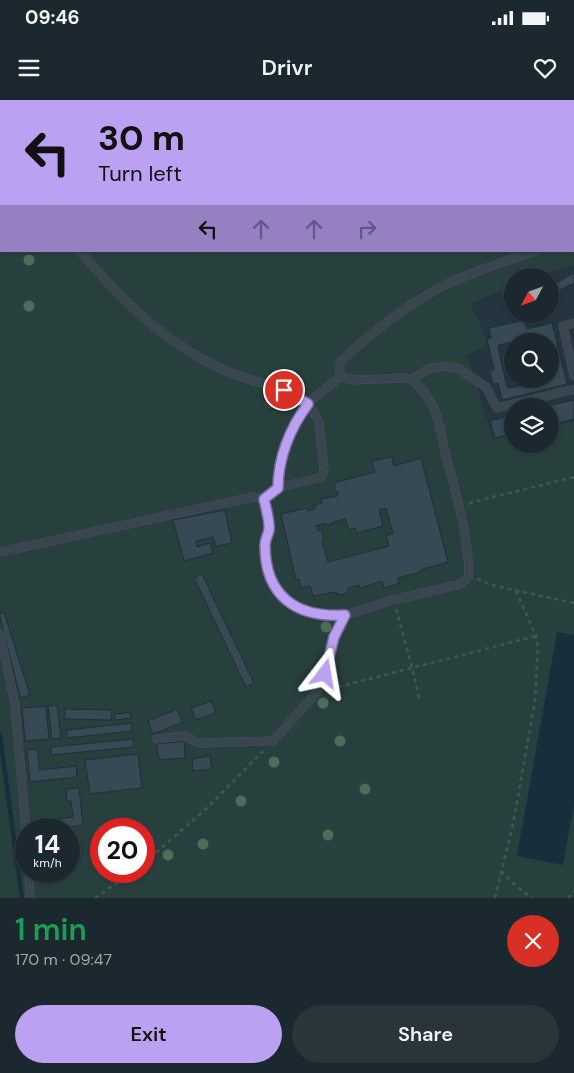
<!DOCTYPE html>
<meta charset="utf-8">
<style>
:root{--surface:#1c282f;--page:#29343b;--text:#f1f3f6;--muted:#a0a6aa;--line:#3a444b;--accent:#bca0f2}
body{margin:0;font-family:"DM Sans",sans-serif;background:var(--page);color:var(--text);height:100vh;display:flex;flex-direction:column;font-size:19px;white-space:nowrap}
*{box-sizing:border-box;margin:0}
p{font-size:16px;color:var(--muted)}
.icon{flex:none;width:28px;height:28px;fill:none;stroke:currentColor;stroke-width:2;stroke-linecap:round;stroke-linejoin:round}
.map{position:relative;height:798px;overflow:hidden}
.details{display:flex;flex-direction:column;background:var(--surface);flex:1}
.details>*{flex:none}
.banner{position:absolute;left:0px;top:0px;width:575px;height:152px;box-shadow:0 1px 4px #0004,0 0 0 1px var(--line);background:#bca0f2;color:#111;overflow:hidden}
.needle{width:32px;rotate:229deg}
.buttons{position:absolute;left:504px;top:168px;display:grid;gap:10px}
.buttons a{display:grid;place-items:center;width:55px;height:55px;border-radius:50%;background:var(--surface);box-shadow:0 1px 4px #0004,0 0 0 1px var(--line);font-size:25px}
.speed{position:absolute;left:15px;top:718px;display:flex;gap:10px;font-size:25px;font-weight:700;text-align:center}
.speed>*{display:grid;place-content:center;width:65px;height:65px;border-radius:50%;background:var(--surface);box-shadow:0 1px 4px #0004,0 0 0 1px var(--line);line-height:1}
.speed small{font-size:12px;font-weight:400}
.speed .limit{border:8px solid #d22;background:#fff;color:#111}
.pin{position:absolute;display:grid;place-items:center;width:42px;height:42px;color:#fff;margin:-21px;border:2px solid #fff;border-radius:50%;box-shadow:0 1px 5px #0007}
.me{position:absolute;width:55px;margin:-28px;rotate:14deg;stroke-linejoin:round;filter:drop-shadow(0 0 4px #0008)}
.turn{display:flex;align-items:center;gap:18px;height:105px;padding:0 15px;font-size:22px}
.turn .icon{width:65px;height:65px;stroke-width:2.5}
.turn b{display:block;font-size:35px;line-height:42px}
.lanes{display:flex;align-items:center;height:48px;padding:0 15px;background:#0003;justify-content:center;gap:25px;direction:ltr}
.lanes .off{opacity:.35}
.round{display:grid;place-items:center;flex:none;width:52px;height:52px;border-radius:26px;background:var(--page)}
.overview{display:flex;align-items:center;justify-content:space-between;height:85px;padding:0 15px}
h1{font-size:30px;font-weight:600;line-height:38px;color:#1e9e55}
.action{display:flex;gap:10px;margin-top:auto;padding:10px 15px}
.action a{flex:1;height:58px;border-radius:30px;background:var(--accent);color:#111;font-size:20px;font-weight:600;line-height:58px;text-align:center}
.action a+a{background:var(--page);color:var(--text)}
.status{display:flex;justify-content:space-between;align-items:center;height:35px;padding:0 25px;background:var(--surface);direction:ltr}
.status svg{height:14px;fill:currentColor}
header{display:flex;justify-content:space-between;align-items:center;height:65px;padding:0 15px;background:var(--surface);font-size:22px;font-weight:600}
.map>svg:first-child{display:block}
</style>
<div class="status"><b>09:46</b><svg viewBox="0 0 49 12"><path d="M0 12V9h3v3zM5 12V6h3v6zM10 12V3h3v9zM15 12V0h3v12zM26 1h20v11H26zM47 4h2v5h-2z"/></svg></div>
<header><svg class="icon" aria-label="menu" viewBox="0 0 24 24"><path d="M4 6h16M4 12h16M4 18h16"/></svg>Drivr<svg class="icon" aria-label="heart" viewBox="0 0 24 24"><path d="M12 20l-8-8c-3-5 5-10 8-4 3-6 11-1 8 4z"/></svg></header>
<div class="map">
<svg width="574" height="798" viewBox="0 0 574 798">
<rect width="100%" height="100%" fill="#25353f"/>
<path fill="#27403e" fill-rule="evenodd" d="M0,0H574V165L537,176H512V186L470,204L483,230L487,245L467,255L493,339L512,335V344H550V326L574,321V798H0ZM1,1H574V151H1ZM26,729H69V771H26ZM101,729H144V771H101Z"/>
<path fill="#182e3d" d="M557,532L574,535V704L563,765L517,756Z"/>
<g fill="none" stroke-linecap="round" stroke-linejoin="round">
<path stroke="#182e3d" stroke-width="4.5" d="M0,636L22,798"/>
</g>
<g fill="#374955" stroke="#202d36" fill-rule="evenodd">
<path d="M574,173V183L550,195V186Z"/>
<path d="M524,220L527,229L552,223L567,284L502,300L498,283L493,284L490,271L494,270L487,239L491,238L489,228ZM532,237L535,241H550V279H543L542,281L510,288L507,287L498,247L499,245Z"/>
<path d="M574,300V319L550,325V306H548Z"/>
<path d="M512,315V334L495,338L490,321Z"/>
<path d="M392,357L394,366L421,358L448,462L420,470L421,472L398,478L399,483L384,488L382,481L360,488L359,485L349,488L346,494L340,495L335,492L313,496L310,486L301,488L299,479L296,480L281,414L307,408L308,411L315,409L314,405L322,403L321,399L337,396L339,393L336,391L334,387L337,382L375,372L372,361ZM386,408L393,434L386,435L389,446L328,462L322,441L324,440L321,430L318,431L316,426L326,423L328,425H331V423L345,419L349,430L355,428L357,433L383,426L379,410Z"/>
<path d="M225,410L232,443L216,446L213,437L196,441L197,447L210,443L213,453L184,461L173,420Z"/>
<path d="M202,474L254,583L246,587L194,478Z"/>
<path d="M4,512L30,595L21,598L20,597L0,517V514Z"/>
<path d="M211,601L216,613L196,620L191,608Z"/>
<path d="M57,605L61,638L52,639L48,606Z"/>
<path d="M46,606L49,639L25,641L22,608Z"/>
<path d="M65,609L112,610L111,620L64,619Z"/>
<path d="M177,609L183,622L153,634L148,621Z"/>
<path d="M130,612L131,618L115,620V614Z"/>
<path d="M132,623V631L67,638L66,630Z"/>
<path d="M133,639L134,647L51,655V647Z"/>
<path d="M184,641L185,658L159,660L157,644Z"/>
<path d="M37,649L40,670L76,666L77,677L30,682L27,650Z"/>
<path d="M138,654L142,688L90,694L85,660Z"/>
<path d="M210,656L212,669L193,671L192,659Z"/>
<path d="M79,688L83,725L54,729H34V722L73,717L71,701H67L66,689Z"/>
</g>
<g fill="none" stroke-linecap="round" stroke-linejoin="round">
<g stroke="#45525b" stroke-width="9">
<g id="service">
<path d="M0,17L1,20"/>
<path d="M574,223L563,226L574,276"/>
<path d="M340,277V262C372,232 406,205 445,185C474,171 505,162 535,151"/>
<path d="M410,280L429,269L445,266L459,269L486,287L497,308L574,289"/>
<path d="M269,303L285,301L294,297"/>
<path d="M264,399L277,388L322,377L324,369L319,322L308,303C290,328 279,358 277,388"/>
<path d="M0,452L253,397L264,399L270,428L265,443L269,473L275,488L283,498L304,511L317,515H345L393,500L461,484L469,476C468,433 456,393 445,352C442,339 440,323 435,311C429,298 419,282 405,278L355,280L340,277L308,303C303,300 299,299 294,297C290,295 286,291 281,289C263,283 244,279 227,271C167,245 121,200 80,151"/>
<path d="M0,534L15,605L26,731"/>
<path d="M156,639L185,636L198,643L268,641L274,640L317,592L328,564L334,537L345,515"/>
<path d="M29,771L30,798"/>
</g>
</g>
<g stroke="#405855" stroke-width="2.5" stroke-dasharray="4 4" stroke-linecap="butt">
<path d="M469,403L574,377"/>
<path d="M477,479L495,486L574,503"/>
<path d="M396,509L412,567L419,598"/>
<path d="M330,589L536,536"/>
<path d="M144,763L206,709L263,651"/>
<path d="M501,771L515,785L532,798"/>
<path d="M95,798L134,771"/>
<path d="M495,798L513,724L535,601L538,547L536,536L516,491"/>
<path d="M568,798L574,791"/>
</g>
<use href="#service" stroke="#39464f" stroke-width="8"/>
</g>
<g fill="#4d6d59">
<circle cx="29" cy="160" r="5.5"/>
<circle cx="29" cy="206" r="5.5"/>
<circle cx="326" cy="527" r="5.5"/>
<circle cx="323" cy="603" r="5.5"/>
<circle cx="340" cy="641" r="5.5"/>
<circle cx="274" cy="662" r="5.5"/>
<circle cx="365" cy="689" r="5.5"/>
<circle cx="241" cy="701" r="5.5"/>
<circle cx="328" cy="735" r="5.5"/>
<circle cx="203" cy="744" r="5.5"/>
<circle cx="168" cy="755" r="5.5"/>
</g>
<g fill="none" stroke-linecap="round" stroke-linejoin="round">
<g stroke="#7a689d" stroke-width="12">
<path id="route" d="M284,290L308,304C290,328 278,358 278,388L264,399C266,409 270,421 269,430C268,435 265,440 265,445C265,496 296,518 345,515L334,537L325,574"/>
</g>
<use href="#route" stroke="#bca0f2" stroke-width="9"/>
</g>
</svg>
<div class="buttons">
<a><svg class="needle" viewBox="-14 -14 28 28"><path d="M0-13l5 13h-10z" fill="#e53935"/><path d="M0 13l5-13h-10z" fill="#a0a6aa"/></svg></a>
<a><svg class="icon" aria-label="search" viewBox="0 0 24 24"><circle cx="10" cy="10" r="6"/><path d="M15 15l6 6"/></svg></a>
<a><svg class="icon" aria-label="layers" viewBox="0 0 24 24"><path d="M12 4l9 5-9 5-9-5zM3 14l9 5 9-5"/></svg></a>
</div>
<div class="speed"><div>14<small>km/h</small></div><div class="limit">20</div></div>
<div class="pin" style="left:284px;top:290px;background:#d93025"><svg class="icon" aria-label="arrive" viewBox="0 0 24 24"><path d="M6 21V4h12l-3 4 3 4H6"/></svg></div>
<svg class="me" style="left:325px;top:574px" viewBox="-20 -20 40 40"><path d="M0-17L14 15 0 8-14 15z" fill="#bca0f2" stroke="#fff" stroke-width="4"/></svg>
<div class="banner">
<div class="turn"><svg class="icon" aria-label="left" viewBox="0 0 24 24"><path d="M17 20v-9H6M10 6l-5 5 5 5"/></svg><div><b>30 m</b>Turn left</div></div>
<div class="lanes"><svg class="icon" aria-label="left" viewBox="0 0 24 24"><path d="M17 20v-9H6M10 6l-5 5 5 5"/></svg><svg class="icon off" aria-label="ahead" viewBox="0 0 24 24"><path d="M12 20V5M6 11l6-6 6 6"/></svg><svg class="icon off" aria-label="ahead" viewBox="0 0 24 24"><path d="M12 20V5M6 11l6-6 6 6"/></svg><svg class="icon off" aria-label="right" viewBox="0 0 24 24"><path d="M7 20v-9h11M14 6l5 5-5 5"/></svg></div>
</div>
</div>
<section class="details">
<div class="overview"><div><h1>1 min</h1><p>170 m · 09:47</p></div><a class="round" style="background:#d93025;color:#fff"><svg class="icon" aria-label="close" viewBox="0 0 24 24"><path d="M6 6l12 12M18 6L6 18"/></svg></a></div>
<div class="action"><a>Exit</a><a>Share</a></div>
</section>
